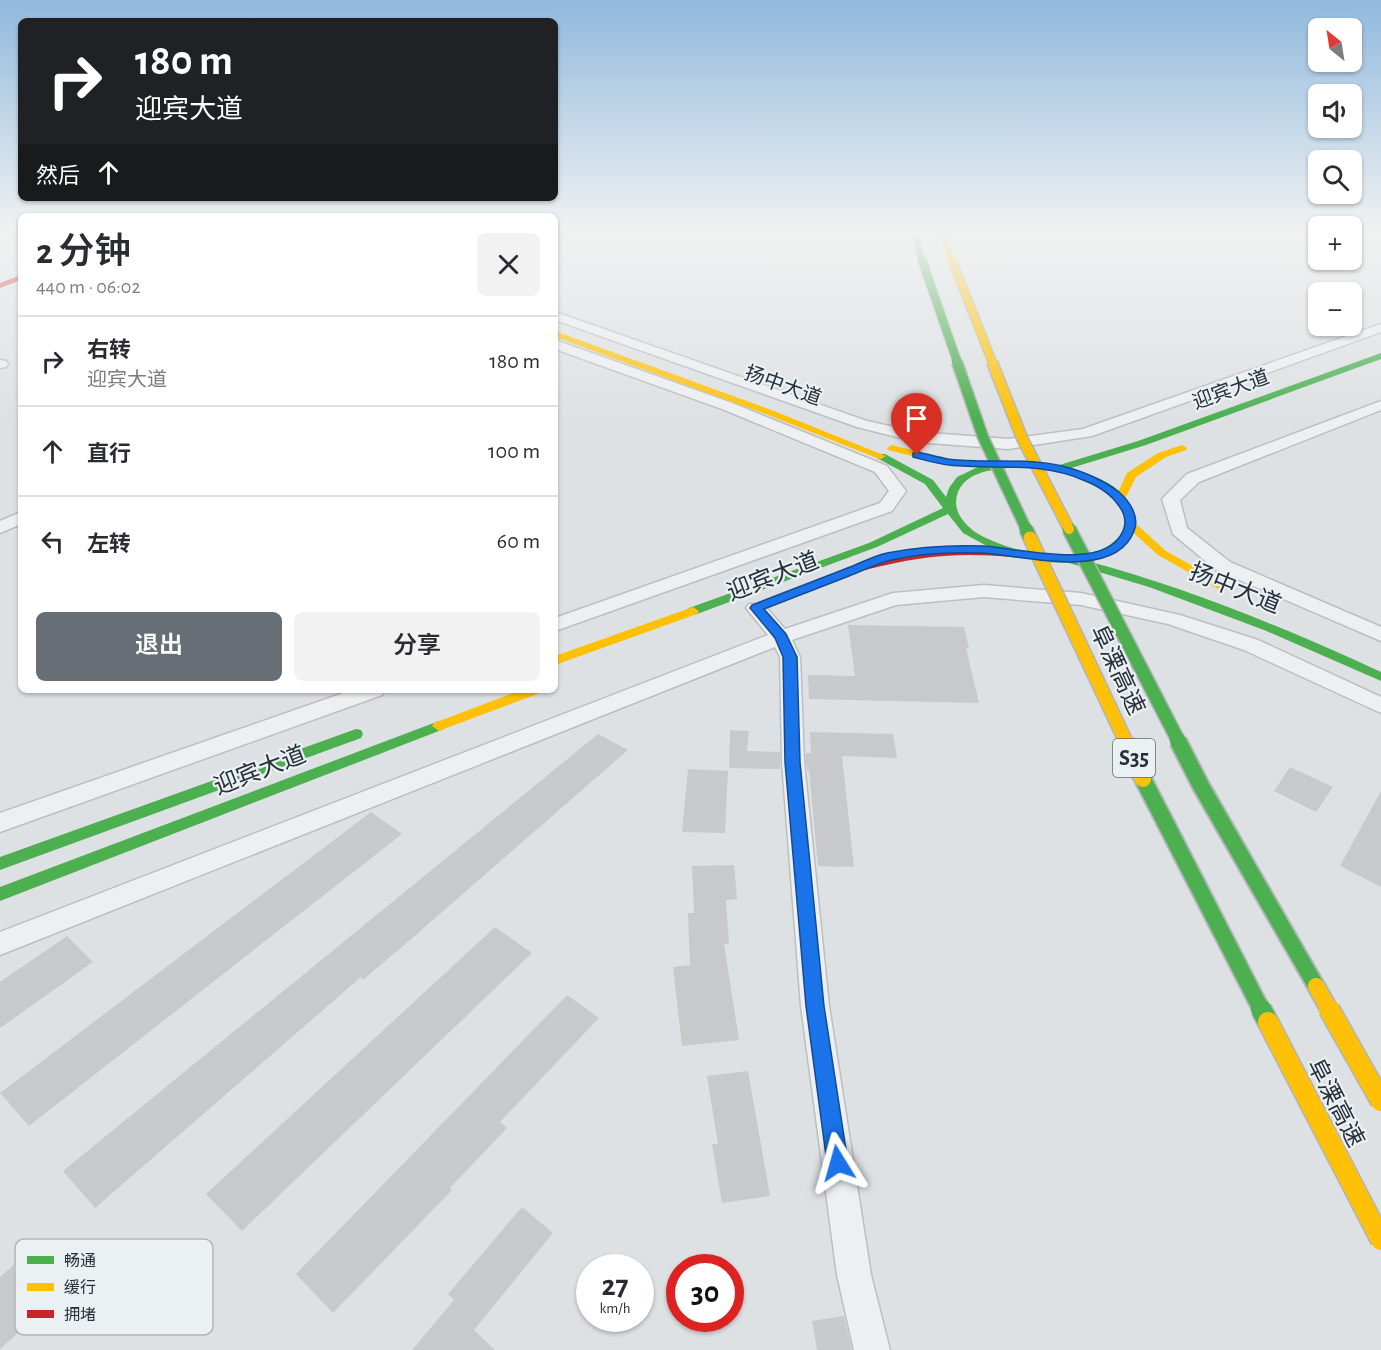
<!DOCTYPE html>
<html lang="zh">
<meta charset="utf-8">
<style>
:root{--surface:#fff;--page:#f2f2f3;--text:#2b2b33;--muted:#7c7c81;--line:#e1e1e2;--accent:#676e76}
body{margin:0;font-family:"Alegreya Sans","Noto Sans SC",sans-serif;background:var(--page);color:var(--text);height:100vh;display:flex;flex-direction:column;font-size:22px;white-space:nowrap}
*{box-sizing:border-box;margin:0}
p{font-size:20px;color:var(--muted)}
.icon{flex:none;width:33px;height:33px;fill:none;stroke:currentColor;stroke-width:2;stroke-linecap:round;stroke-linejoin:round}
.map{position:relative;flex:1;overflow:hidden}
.drawer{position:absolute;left:18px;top:213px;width:540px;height:480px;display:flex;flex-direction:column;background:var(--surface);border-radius:9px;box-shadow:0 2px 4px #0004}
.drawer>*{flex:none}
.guide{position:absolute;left:18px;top:18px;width:540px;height:183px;border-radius:9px;box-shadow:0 2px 4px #0004;background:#202124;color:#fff;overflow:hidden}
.needle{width:39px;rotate:330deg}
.buttons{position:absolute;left:1308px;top:18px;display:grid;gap:12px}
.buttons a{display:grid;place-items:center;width:54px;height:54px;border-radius:9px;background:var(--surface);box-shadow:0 2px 4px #0004;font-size:30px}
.speed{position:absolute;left:576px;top:1254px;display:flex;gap:12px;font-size:30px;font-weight:700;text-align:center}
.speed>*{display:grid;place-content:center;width:78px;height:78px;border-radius:50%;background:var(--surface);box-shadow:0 2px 4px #0004;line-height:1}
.speed small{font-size:15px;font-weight:400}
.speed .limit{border:9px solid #d22;background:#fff;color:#111}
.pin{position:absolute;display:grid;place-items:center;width:51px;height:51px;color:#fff;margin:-62px -26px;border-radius:50% 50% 50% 0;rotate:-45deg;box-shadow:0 0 6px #0007}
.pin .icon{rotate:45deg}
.me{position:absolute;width:66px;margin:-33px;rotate:352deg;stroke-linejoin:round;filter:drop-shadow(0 0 4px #0008)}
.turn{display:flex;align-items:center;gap:21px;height:126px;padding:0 18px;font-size:27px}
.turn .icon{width:78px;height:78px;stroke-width:2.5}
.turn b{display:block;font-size:42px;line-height:51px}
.then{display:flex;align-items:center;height:57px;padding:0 18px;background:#0003;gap:12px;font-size:22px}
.round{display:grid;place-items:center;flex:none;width:63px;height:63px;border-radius:9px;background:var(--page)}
.head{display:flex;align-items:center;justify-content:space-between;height:102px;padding:0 18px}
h1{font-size:36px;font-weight:600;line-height:45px}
.primary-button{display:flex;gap:12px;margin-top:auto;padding:12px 18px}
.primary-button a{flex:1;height:69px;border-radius:9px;background:var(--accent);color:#fff;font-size:24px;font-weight:600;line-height:69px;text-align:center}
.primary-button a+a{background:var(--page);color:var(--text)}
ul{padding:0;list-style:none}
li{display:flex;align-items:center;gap:18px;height:90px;padding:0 18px;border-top:2px solid var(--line)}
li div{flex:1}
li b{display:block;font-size:22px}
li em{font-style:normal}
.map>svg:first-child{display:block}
</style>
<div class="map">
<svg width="1381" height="1350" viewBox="0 0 1381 1350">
<rect width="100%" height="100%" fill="#dee1e3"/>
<g fill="#c7c9cb">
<path d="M848,625L964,627L969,648H966L979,703L809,699L808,675L855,676Z"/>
<path d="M730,730L749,731L747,751L780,752V769L729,768Z"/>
<path d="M810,732L893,734L897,758L842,756L854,867L818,866L809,770H807L806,762V753H811Z"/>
<path d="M598,734L628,750L410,940L363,980L361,977L95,1208L63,1171Z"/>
<path d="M1290,767L1333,787L1316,812L1274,791Z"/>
<path d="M688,769L728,771L725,833L682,832Z"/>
<path d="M1381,791V887L1340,866Z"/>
<path d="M371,812L402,834L29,1126L0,1093Z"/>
<path d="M734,865L737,899L726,900L729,944H724L739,1040L682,1046L673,967L690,965L688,913H694L692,866Z"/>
<path d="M495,927L532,953L242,1231L206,1194Z"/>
<path d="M67,936L93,962L0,1028V982Z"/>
<path d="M567,995L599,1018L500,1122L507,1128L450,1188L452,1190L333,1313L296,1274Z"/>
<path d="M748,1071L770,1196L722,1203L712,1144H718L707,1076Z"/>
<path d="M522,1207L553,1233L474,1330L495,1350H412L454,1300L448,1294Z"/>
<path d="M24,1256L57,1298L0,1349V1277Z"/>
<path d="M844,1316L852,1350H817L812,1321Z"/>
</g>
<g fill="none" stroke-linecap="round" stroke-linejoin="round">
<g stroke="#bcbfc1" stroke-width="3">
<g id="street">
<path d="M555,312L867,421L917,432L1008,439L1083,429L1381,324V332L1092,436L1008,449L917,442L857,427L555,320Z"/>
<path d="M555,340L732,403L887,466L906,491L892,511L555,631V618L880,503L889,491L875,472L722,409L555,349Z"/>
<path d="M0,360L6,361L8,364L6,367L0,368Z"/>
<path d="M1381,401V410L1199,482L1180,500L1187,528L1230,562L1381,627V641L1216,570L1173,534L1162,499L1187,474Z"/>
<path d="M21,512V524L0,533V521Z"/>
<path d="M984,585L1081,593L1180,615L1258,640L1381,697V713L1244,650L1168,624L1081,605L984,597L896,605L792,640L800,657L804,762L829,1006L871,1275L890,1350H854L837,1275L801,1006L782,762L780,657L775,647L0,955V932L768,635L746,608L749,604H763L785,629L893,593Z"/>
<path d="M352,690H385L382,695L0,832V813Z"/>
</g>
</g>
<use href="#street" fill="#eeeff0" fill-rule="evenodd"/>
<g fill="#4caf50" fill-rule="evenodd">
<path d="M912,231H919L925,262L918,260Z"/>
<path d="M1381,353V359L1146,445L1068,469C1086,473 1106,479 1119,491C1157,525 1123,553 1087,561C1189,588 1285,628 1381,672V681L1264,630L1149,587L1069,563L1044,562L996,551L963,533L948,514L877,547L697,614L693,615L687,611L689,608L869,543L943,508L925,484L877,458V454H885L933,480L946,497L949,488L957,477L978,467L1030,461L1056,466L1138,441ZM1030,467C1061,472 1111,479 1123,514C1126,521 1125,529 1120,535C1091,573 1009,553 975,532C966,525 956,515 956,502C958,467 1004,468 1030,467Z"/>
<path d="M439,721L446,726L444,729L0,901V887Z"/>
<path d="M356,729L361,730L363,734L361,738L0,870V857Z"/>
</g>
<g fill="#ffc107" fill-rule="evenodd">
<path d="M939,231H946L955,262L948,260Z"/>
<path d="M555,331L774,411L886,456L881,459L877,458L768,415L555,337Z"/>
<path d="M892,445L948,459L1002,462L1007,465L1002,468L948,465L888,450L887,448Z"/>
<path d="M1182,445L1187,448L1186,450L1166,457L1136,477L1124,501H1116L1115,499L1127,473L1158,453Z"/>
<path d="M1131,522L1135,523L1166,551L1230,587L1224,591L1220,590L1158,555L1127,527V523Z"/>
<path d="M693,607L699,611L697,614L555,665V656Z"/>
<path d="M521,690H542L540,693L444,729L439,731L432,726L434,723Z"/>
</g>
<g fill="#c62828" fill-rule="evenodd">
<path d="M21,275V280L0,288V283Z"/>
<path d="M957,547L1013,549L1019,553L1013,557C956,552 920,556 865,570L859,566L861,563L902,553Z"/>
</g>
<g stroke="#b1b4b8" stroke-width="10" stroke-linecap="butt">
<path id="fast-bridge-far4" d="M922,260L958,364"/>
</g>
<g stroke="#b1b4b8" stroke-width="13" stroke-linecap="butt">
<path id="fast-bridge-far3" d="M957,362L983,437L1027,531"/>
</g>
<g stroke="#b1b4b8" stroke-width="16" stroke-linecap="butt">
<g id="fast-bridge-far2">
<path d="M1026,529L1030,538"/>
<path d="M1069,529L1179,742"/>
</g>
</g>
<g stroke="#b1b4b8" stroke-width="20" stroke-linecap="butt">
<g id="fast-bridge-far1">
<path d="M1178,741L1201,786L1316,986"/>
<path d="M1143,779L1262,1011"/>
</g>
</g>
<g stroke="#b1b4b8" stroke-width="23" stroke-linecap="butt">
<path id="fast-bridge" d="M1261,1009L1268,1022"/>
</g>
<g stroke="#b1b4b8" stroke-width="10" stroke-linecap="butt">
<path id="slow-bridge-far4" d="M952,260L993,364"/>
</g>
<g stroke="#b1b4b8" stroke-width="13" stroke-linecap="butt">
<path id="slow-bridge-far3" d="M992,362L1022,438L1069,529"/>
</g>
<g stroke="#b1b4b8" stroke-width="16" stroke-linecap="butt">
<path id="slow-bridge-far2" d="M1030,538L1126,742"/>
</g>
<g stroke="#b1b4b8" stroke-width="20" stroke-linecap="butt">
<g id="slow-bridge-far1">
<path d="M1125,741L1143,779"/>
<path d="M1316,986L1330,1011"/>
</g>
</g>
<g stroke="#b1b4b8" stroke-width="23" stroke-linecap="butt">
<g id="slow-bridge">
<path d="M1329,1009L1381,1101"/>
<path d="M1268,1022L1381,1240"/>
</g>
</g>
<use href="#fast-bridge-far4" stroke="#4caf50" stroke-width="8"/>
<use href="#fast-bridge-far3" stroke="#4caf50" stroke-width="10"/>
<use href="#fast-bridge-far2" stroke="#4caf50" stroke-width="13"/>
<use href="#fast-bridge-far1" stroke="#4caf50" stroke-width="16"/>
<use href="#fast-bridge" stroke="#4caf50" stroke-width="20"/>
<use href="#slow-bridge-far4" stroke="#ffc107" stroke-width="8"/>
<use href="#slow-bridge-far3" stroke="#ffc107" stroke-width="10"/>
<use href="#slow-bridge-far2" stroke="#ffc107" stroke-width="13"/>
<use href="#slow-bridge-far1" stroke="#ffc107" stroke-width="16"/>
<use href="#slow-bridge" stroke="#ffc107" stroke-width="20"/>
</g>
<linearGradient id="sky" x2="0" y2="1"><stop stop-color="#91b9dd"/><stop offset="0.55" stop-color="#f0f2f2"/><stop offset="1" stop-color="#f0f2f2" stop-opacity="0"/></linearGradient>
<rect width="1381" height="420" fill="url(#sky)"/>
<path fill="#1a73e8" stroke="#114b97" stroke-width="1.5" d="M917,452C927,454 938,457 948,459C986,464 1024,457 1062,466C1082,471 1102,479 1119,492C1130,502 1140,517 1134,531C1115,582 1021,555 982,553C953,552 921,553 892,560C877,563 863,571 849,576C821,587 793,598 764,609L786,634L797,657L800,762L824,1006L848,1163L845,1170L838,1173L830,1170L827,1163L806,1006L785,762L783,657L775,638L750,608L752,605C783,593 814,581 845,569C859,564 873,556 887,553C918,547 951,545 982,546C1015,547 1106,573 1123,531C1127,522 1125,514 1119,506C1111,494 1096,485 1083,480C1040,461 994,470 949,465C937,464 925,460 913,457V453Z"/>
<g text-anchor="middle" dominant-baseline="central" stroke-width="4.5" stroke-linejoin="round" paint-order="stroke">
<g font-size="20" fill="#27303b" stroke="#ebf0f3">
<text transform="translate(783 386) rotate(20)">扬中大道</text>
<text transform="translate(1231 390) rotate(-20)">迎宾大道</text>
</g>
<rect fill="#ebf0f3" stroke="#626a72" stroke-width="1.5" x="1113" y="739" width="42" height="38" rx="4.5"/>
<g font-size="22" font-weight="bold" fill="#27303b">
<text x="1134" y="758">S35</text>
</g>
<g font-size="24" fill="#27303b" stroke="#ebf0f3">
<text transform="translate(773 577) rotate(-21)">迎宾大道</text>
<text transform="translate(1235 589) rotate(22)">扬中大道</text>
<text transform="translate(1117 670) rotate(65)">阜溧高速</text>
<text transform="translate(260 771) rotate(-21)">迎宾大道</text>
<text transform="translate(1335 1103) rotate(63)">阜溧高速</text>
</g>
</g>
<rect x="15" y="1239" width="198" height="96" rx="9" fill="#ebf0f3" stroke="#b0b6bc" stroke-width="1.5"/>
<rect x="27" y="1256" width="27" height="8" fill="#4caf50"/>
<rect x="27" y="1283" width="27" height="8" fill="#ffc107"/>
<rect x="27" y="1310" width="27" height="8" fill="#c62828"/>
<g font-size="16" fill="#27303b">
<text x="64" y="1266">畅通</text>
<text x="64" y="1293">缓行</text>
<text x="64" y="1320">拥堵</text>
</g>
</svg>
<div class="buttons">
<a><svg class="needle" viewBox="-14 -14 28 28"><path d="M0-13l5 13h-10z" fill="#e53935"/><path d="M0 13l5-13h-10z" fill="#7c7c81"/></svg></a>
<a><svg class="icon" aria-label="sound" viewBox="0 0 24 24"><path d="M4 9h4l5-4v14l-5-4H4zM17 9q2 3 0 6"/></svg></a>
<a><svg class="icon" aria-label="search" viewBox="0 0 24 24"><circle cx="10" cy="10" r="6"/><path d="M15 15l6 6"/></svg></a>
<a>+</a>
<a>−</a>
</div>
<div class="speed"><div>27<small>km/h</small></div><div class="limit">30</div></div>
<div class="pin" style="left:917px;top:455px;background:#d93025"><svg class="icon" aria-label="arrive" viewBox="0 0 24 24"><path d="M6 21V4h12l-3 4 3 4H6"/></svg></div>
<svg class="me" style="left:838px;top:1163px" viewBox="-20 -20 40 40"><path d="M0-17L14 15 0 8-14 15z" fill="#1a73e8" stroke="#fff" stroke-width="4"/></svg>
<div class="guide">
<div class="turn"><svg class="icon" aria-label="right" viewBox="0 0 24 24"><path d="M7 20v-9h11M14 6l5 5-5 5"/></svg><div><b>180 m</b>迎宾大道</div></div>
<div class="then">然后<svg class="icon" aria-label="ahead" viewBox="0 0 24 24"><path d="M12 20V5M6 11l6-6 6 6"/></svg></div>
</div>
<section class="drawer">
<div class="head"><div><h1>2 分钟</h1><p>440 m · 06:02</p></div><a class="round"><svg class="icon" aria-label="close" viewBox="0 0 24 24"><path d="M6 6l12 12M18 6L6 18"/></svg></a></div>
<ul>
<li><svg class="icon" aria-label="right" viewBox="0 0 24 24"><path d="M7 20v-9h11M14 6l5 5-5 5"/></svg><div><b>右转</b><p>迎宾大道</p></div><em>180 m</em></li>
<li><svg class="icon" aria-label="ahead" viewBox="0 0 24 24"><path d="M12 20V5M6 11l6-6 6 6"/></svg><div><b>直行</b></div><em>100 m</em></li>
<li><svg class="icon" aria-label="left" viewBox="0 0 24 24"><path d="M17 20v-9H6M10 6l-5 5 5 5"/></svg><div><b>左转</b></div><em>60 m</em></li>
</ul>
<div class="primary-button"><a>退出</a><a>分享</a></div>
</section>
</div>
